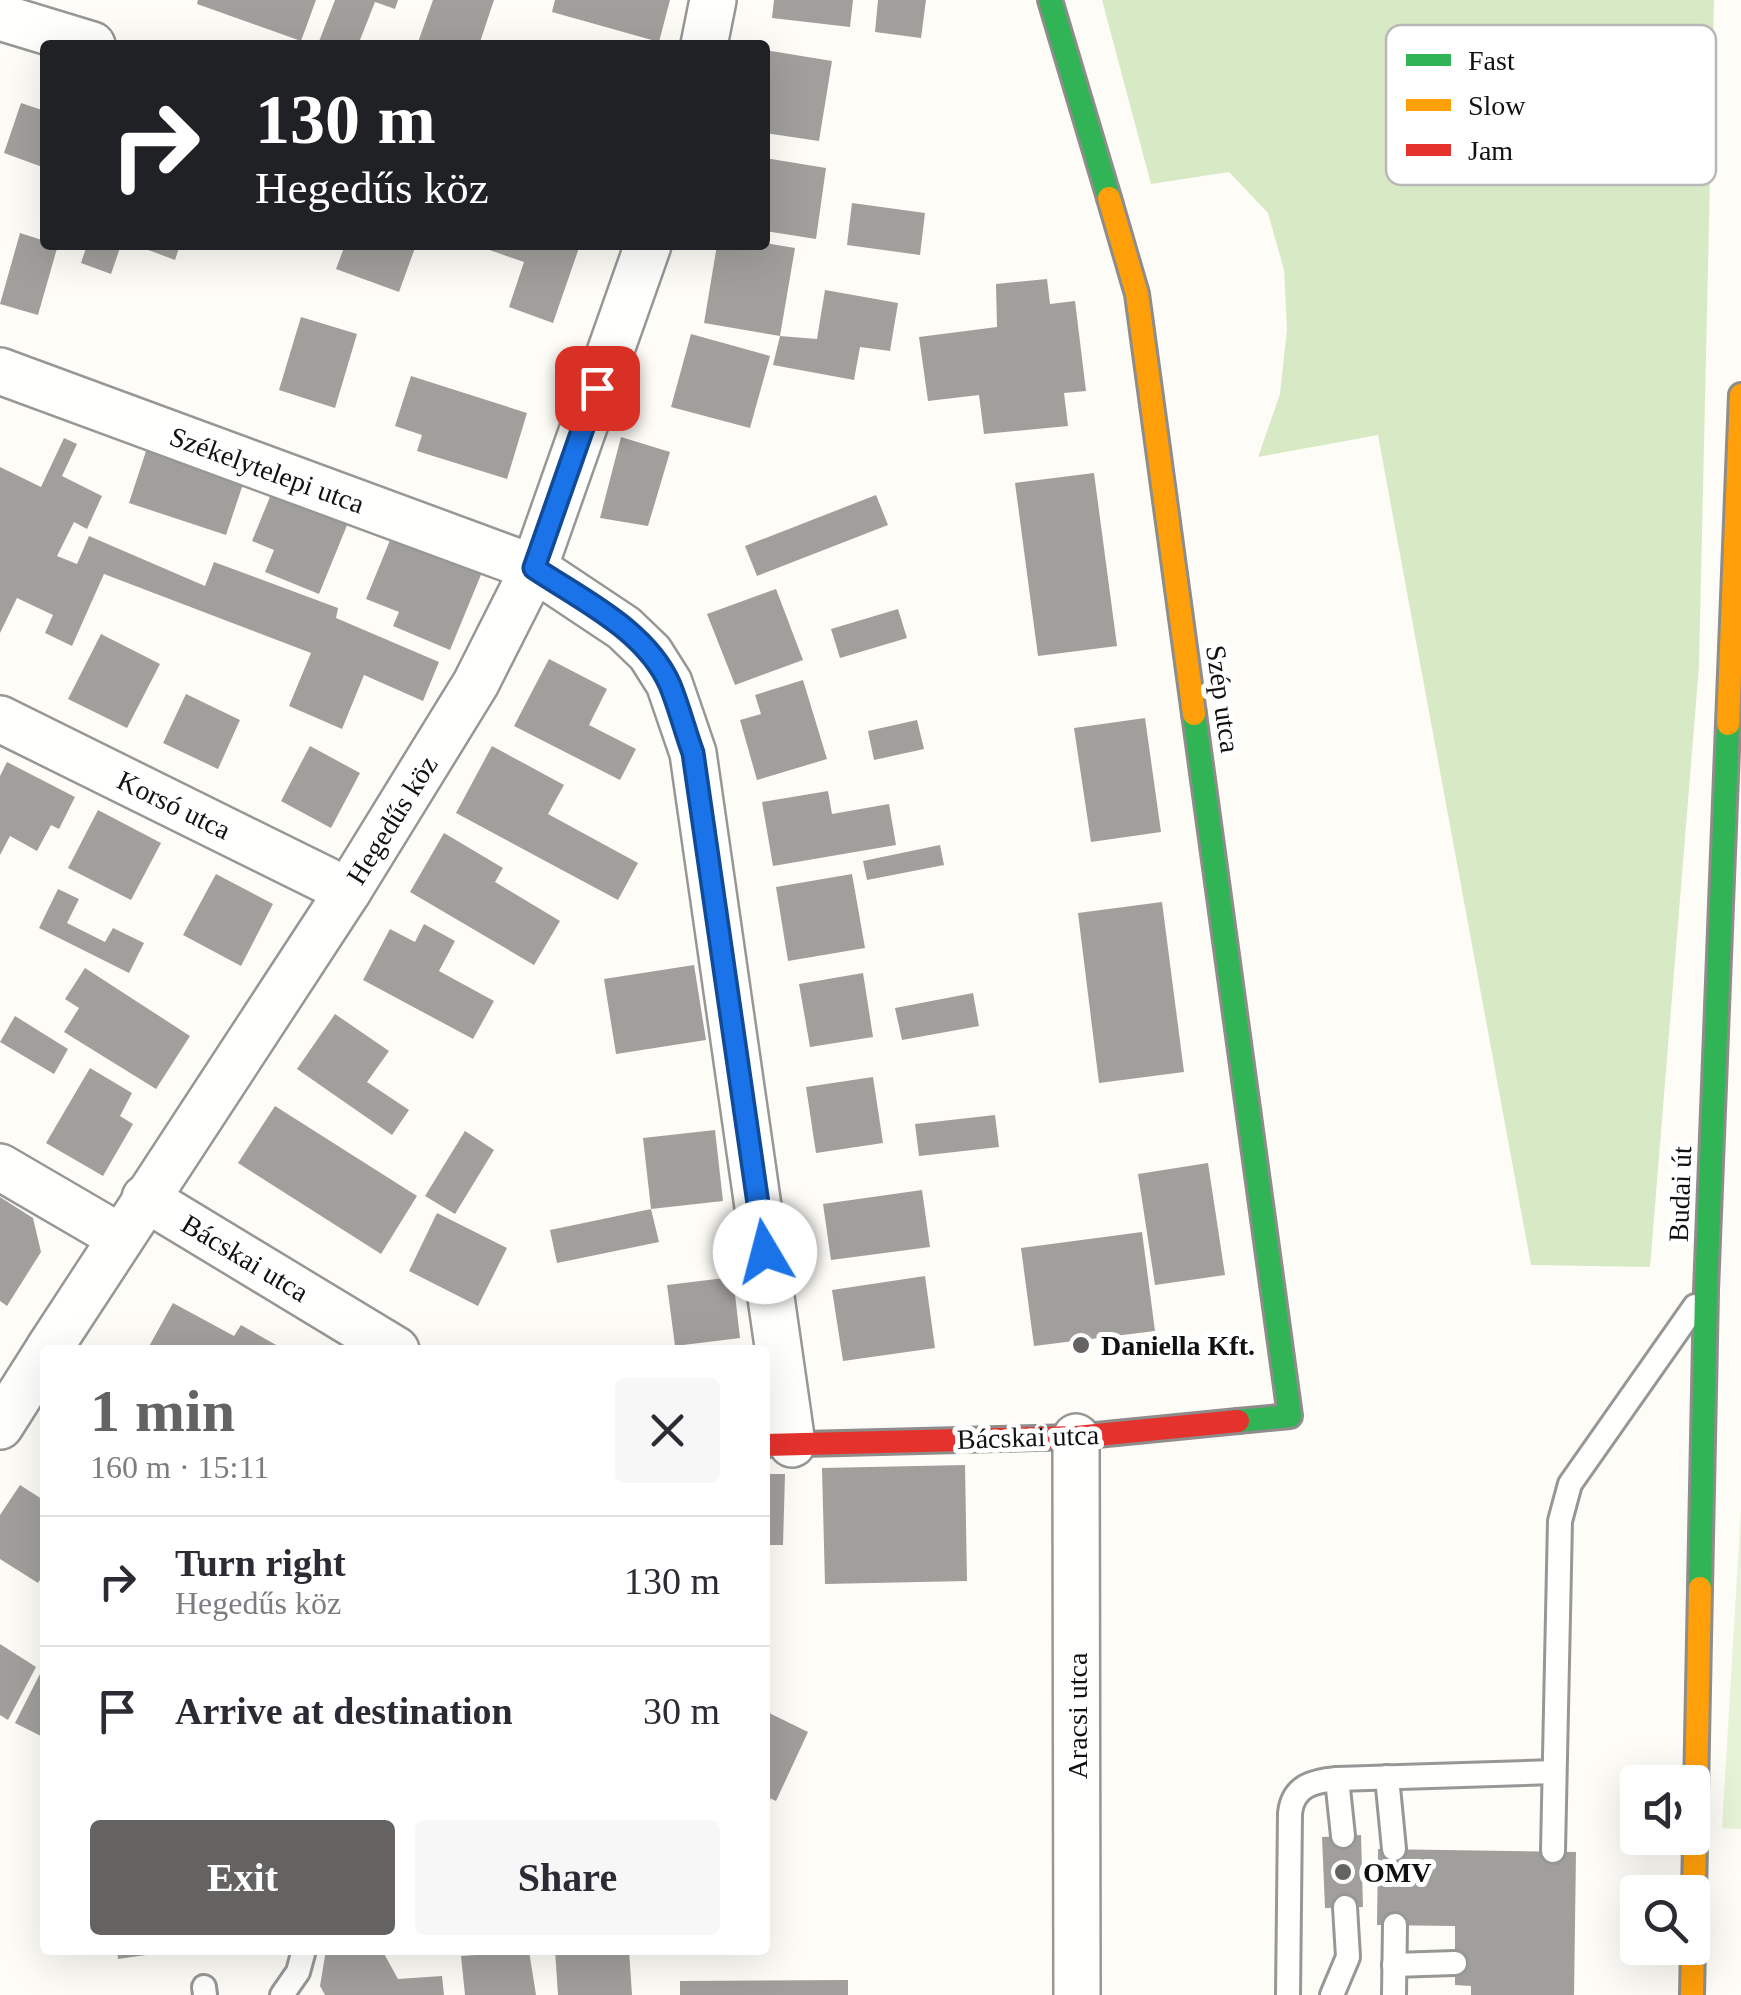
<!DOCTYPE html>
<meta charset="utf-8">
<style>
:root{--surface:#fff;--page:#f7f7f7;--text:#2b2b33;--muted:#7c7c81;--line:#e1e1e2;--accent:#646362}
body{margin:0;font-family:"Times New Roman",serif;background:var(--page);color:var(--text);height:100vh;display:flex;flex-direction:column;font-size:38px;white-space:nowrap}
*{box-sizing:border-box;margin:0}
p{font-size:32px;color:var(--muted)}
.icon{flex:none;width:55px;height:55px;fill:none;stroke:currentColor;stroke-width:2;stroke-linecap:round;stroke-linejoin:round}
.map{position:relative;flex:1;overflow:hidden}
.drawer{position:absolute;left:40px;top:1345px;width:730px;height:610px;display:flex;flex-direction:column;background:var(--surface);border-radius:10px;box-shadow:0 10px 40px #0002}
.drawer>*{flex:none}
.banner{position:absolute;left:40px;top:40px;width:730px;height:210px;border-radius:10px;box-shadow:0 10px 40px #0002;background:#202124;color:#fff;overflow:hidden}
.tools{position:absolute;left:1620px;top:1765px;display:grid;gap:20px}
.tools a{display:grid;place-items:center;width:90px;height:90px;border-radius:10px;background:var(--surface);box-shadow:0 10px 40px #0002;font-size:50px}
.pin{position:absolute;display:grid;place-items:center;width:85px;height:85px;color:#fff;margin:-42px;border-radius:20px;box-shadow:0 5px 15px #0006}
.me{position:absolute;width:110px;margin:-55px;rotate:352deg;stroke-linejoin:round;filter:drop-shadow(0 0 8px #0008)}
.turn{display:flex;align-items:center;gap:35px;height:210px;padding:0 50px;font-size:45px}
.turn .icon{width:130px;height:130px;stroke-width:2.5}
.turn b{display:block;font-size:70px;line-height:85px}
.round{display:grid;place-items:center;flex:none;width:105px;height:105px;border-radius:10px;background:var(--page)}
.head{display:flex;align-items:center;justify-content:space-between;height:170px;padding:0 50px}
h1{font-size:60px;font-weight:700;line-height:75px;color:var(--accent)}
.button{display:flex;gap:20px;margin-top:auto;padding:20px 50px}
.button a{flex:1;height:115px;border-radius:10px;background:var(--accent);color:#fff;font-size:40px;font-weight:700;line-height:115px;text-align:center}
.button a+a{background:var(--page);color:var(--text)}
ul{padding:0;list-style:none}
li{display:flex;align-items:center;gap:30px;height:130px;padding:0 50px;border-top:2px solid var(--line)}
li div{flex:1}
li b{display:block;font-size:38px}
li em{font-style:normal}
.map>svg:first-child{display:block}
</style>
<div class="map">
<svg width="1741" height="1995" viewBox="0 0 1741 1995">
<rect width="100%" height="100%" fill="#fdfcf7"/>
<path fill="#e7f3d7" d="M1741,1510V1829L1722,1828Z"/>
<path fill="#d8eac5" d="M1102,0H1714L1699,666L1650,1267L1531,1265L1378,435L1258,457L1280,394L1287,329L1284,270L1268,213L1229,172L1151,184Z"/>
<g fill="#a19f9c">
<path d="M198,0H316L301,41L197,4Z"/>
<path d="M335,0H398L395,9L375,2L358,45H321L318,44Z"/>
<path d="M433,0H494L479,45H417Z"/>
<path d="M555,0H670L659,42L552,12Z"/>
<path d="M774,0H853L850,27L772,18Z"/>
<path d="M878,0H926L921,38L875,32Z"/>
<path d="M765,50L832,61L819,141L765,133Z"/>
<path d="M21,103L45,111V168L4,153Z"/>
<path d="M765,158L826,168L816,239L765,231Z"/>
<path d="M852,203L925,213L920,255L847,245Z"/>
<path d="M20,233L45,241V245H58L38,315L0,304Z"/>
<path d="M87,245H121L111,274L81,263Z"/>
<path d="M135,245H180L175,260Z"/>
<path d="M345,245H416L399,292L336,269Z"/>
<path d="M580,245L553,323L509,307L524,262L478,246Z"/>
<path d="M717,245L765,243L795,248L780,336L704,323Z"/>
<path d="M1047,279L1050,304L1075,301L1086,391L1064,393L1068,426L984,434L979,395L928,401L919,337L997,327L996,284Z"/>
<path d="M825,290L898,303L890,351L860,347L854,380L773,365L780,336L817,339Z"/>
<path d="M301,317L357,334L335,408L279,390Z"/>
<path d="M691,334L770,356L750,428L671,407Z"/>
<path d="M411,376L527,413L507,479L417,451L422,435L395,426Z"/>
<path d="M621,437L670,452L648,526L600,518Z"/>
<path d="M64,438L77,444L62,476L102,496L87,529L74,522L57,556L77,564L89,536L205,586L214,562L338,608L336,618L439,662L423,701L364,675L342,729L289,706L311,653L104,574L72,646L45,633L53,615L17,598L0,633V467L41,487Z"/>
<path d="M148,445L245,478L226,535L129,503Z"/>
<path d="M1094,473L1117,646L1038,656L1015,483Z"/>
<path d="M276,482L352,513L319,594L265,572L274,550L252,541Z"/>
<path d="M876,495L888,525L757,576L745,546Z"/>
<path d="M395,528L485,565L450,650L393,626L399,612L366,599Z"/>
<path d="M776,589L803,660L735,685L707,614Z"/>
<path d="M898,609L907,638L840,658L831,629Z"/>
<path d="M101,634L160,664L127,728L68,699Z"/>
<path d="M549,659L607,689L589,725L636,749L620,780L514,726Z"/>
<path d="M803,680L827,759L757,780L740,720L761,714L755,695Z"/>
<path d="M186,694L240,720L218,769L163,743Z"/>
<path d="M1145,718L1161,832L1091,842L1074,728Z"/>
<path d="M917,720L924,749L874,760L868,731Z"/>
<path d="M310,746L360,773L331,828L281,801Z"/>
<path d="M492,746L564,785L548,814L638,863L618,900L456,813Z"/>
<path d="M7,762L75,797L59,829L51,825L37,851L10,836L0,855V776Z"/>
<path d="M828,791L832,814L889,804L896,845L773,866L762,802Z"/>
<path d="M98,810L161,843L131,900L68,868Z"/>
<path d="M444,833L503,868L495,882L560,921L534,965L410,892Z"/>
<path d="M940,845L944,865L867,880L863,861Z"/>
<path d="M216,874L273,904L241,966L183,935Z"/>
<path d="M852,874L865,948L788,961L776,887Z"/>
<path d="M58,889L79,899L67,923L105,942L113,928L144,943L129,973L39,928Z"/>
<path d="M1162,902L1184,1072L1099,1083L1078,913Z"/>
<path d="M424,924L455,941L439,971L494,1001L473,1039L363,980L390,929L415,942Z"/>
<path d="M694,965L706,1040L616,1054L604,979Z"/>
<path d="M85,968L190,1036L156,1089L64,1032L79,1008L65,999Z"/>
<path d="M863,973L873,1037L810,1047L799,984Z"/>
<path d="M973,993L979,1026L902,1040L895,1008Z"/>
<path d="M335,1014L389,1051L367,1082L409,1110L392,1135L297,1069Z"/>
<path d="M15,1016L68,1049L54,1074L0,1042Z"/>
<path d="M90,1068L132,1093L120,1116L133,1124L103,1176L46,1143Z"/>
<path d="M873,1077L883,1143L816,1153L806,1087Z"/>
<path d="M275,1106L417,1196L381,1254L238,1163Z"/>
<path d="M995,1115L999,1147L919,1156L915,1124Z"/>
<path d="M715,1130L723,1201L651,1209L643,1138Z"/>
<path d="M465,1131L494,1150L455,1214L425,1196Z"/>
<path d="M1208,1163L1225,1275L1155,1285L1138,1174Z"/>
<path d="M922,1190L930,1247L831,1260L823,1204Z"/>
<path d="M0,1197L33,1218L41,1252L7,1306L0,1301Z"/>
<path d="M651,1209L659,1242L557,1263L550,1230Z"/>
<path d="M437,1213L507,1248L478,1306L409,1271Z"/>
<path d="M1142,1232L1155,1331L1034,1346L1021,1248Z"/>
<path d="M925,1276L935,1348L843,1361L832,1290Z"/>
<path d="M733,1277L740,1338L675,1346L667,1285Z"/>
<path d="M173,1303L234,1336L241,1325L285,1350H147Z"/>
<path d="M965,1465L967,1581L825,1584L822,1468Z"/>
<path d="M765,1474H785L783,1545H765Z"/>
<path d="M20,1485L45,1501V1572L38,1583L0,1559V1515Z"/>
<path d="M0,1644L36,1667L8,1720L0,1715Z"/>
<path d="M45,1664V1738L15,1723Z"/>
<path d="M765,1711L808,1732L776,1801L765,1796Z"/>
<path d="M1361,1835L1363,1907L1325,1908L1322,1837Z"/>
<path d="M1378,1849L1576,1852L1574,1995H1471V1986L1455,1985V1926L1377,1925Z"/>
<path d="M117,1950H167V1952L118,1959Z"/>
<path d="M326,1950H382L398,1979L442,1976L444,1995H325L320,1986Z"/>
<path d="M555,1950H629L632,1995H558Z"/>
<path d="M529,1951L536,1995H465L461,1956Z"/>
<path d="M848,1980V1995H680V1981Z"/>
</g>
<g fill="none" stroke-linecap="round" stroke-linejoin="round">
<g stroke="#979795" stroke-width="28">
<g id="lane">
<path d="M1387,1777L1394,1849"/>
<path d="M1337,1779L1343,1836"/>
<path d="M1553,1851L1560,1521L1570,1484L1695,1306"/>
<path d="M1394,1965L1455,1963"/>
<path d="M204,1987L205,1995"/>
<path d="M282,1995L298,1972L304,1950"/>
<path d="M1288,1995L1290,1813C1293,1786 1313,1781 1337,1779L1554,1772"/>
<path d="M1332,1995L1348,1957L1345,1907"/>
<path d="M1394,1995L1395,1925"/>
</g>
</g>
<g stroke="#979795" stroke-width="50">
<g id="street">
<path d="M0,17L92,45"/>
<path d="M704,45L713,0"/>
<path d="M0,371L534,568L624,628L650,653L669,683L693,753L792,1444"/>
<path d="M0,719L348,891"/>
<path d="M0,1167L120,1237"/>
<path d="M145,1198L396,1350"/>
<path d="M48,1350L348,891L476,683L534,568L648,245"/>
<path d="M0,1426L45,1355"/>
<path d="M1076,1437L1077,1995"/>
</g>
</g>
<g stroke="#8e8d8b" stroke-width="28">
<g id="fast">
<path d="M1050,0L1109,198"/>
<path d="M1194,714L1290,1416L1238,1421"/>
<path d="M1700,1588L1706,1291L1728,724"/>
</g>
</g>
<g stroke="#8e8d8b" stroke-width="28">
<g id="slow">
<path d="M1109,198L1137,294L1194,714"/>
<path d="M1728,724L1741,395"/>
<path d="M1692,1995L1700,1588"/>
</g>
</g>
<g stroke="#8e8d8b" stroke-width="28">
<path id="jam" d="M765,1445L1076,1437L1238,1421"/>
</g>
<use href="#lane" stroke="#fffffe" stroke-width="22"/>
<use href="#street" stroke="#fffffe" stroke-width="45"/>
<use href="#fast" stroke="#30b455" stroke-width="22"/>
<use href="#slow" stroke="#ff9f0a" stroke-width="22"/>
<use href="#jam" stroke="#e5322d" stroke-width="22"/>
</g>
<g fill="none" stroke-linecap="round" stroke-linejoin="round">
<g stroke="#114b97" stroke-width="25">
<path id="route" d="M597,388L534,568C582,600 646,630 670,685C679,707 685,731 693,753L765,1252"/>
</g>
<use href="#route" stroke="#1a73e8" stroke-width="18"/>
</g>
<g fill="#646362" stroke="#fff" stroke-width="4">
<circle cx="1081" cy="1345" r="10"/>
<circle cx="1343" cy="1872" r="10"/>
</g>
<g text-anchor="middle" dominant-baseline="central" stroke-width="10" stroke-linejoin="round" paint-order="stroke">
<g font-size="28" fill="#111" stroke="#fff">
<text transform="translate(267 470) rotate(20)">Székelytelepi utca</text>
<text transform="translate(1223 699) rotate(82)">Szép utca</text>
<text transform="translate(174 805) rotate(26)">Korsó utca</text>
<text transform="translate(392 820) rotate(-58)">Hegedűs köz</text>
<text transform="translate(1680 1194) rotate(-88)">Budai út</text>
<text transform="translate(245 1258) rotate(31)">Bácskai utca</text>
<text transform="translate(1028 1437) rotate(-2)">Bácskai utca</text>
<text transform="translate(1077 1716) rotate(-90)">Aracsi utca</text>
</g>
<g font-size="28" font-weight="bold" fill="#111" stroke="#fff" text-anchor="start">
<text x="1101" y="1345">Daniella Kft.</text>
<text x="1363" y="1872">OMV</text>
</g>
</g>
<rect x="1386" y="25" width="330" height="160" rx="15" fill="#fff" stroke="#b8b8b8" stroke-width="2.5"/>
<rect x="1406" y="54" width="45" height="12" fill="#30b455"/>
<rect x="1406" y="99" width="45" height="12" fill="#ff9f0a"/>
<rect x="1406" y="144" width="45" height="12" fill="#e5322d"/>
<g font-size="28" fill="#111">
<text x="1468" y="70">Fast</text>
<text x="1468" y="115">Slow</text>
<text x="1468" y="160">Jam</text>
</g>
</svg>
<div class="tools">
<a><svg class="icon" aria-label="sound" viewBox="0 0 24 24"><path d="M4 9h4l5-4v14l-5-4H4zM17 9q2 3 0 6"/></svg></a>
<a><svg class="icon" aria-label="search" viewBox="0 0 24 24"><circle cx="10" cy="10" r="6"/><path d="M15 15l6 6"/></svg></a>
</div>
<div class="pin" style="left:597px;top:388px;background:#d93025"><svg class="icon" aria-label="arrive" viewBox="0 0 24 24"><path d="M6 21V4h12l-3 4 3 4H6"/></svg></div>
<svg class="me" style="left:765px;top:1252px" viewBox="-20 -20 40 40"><circle r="19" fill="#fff"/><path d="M0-13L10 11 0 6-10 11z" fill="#1a73e8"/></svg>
<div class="banner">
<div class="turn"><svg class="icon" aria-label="right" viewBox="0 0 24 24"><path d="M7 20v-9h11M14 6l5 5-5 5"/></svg><div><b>130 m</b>Hegedűs köz</div></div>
</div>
<section class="drawer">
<div class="head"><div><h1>1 min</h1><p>160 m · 15:11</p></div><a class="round"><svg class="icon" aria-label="close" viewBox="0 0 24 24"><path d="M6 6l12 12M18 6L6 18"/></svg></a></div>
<ul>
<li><svg class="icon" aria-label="right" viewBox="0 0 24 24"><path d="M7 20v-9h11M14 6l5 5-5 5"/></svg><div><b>Turn right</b><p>Hegedűs köz</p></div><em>130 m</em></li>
<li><svg class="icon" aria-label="arrive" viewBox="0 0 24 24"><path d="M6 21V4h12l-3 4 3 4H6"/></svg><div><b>Arrive at destination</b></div><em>30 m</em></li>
</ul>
<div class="button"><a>Exit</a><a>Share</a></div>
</section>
</div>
